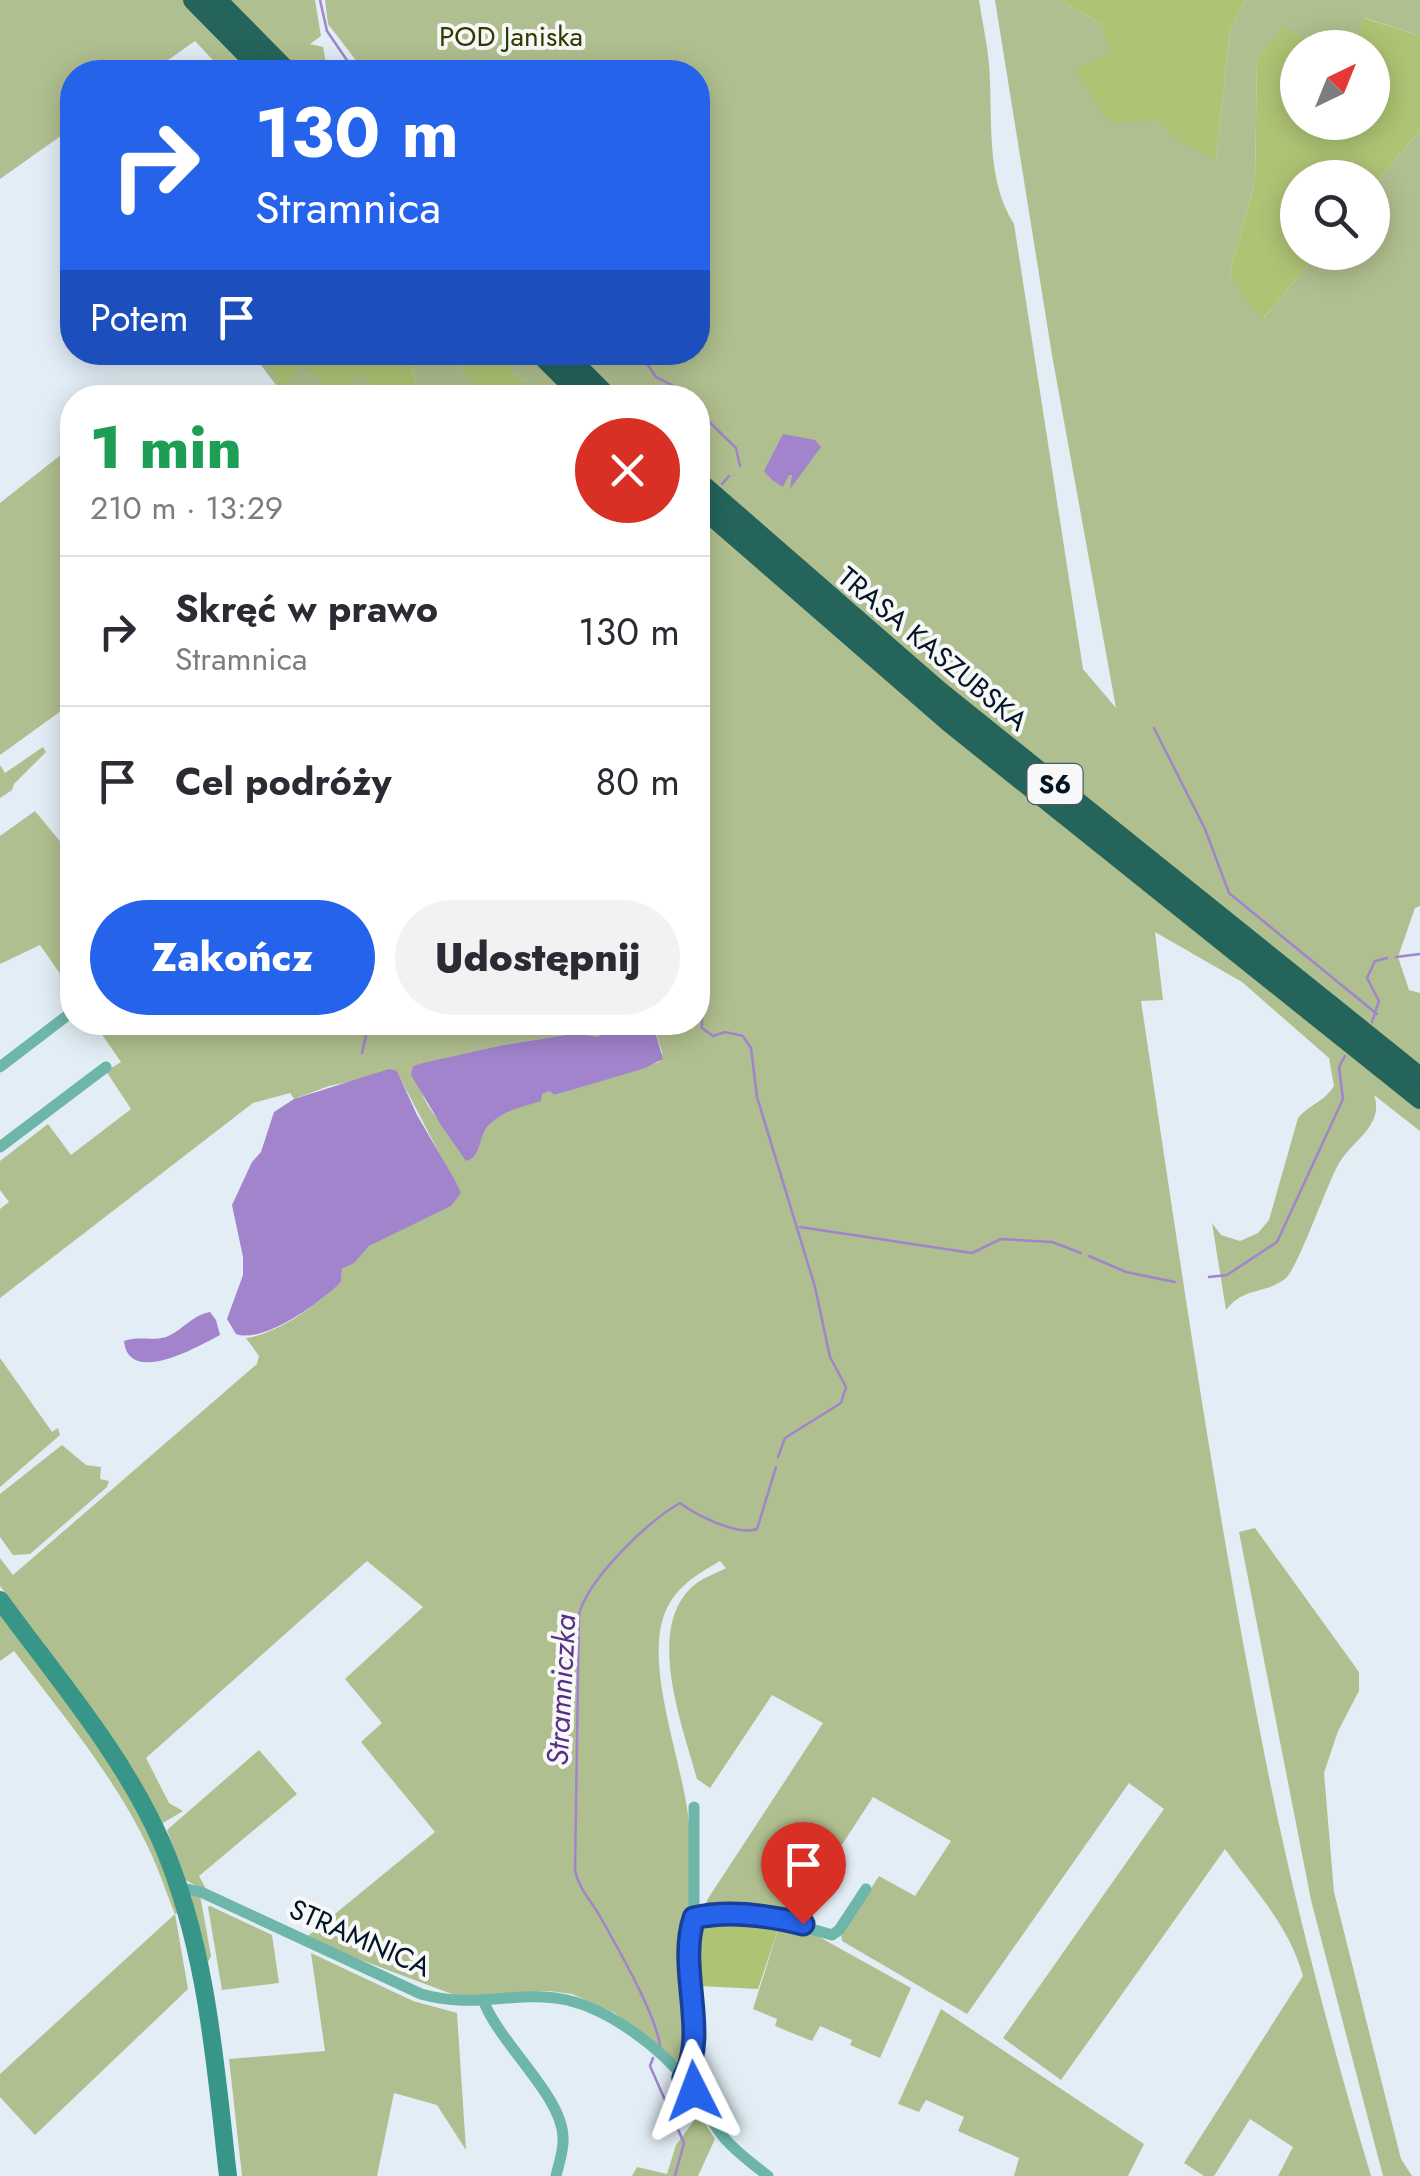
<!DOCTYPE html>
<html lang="pl">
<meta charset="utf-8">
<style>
:root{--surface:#fff;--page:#f2f2f3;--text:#2b2b33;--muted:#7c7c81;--line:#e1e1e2;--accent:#2563eb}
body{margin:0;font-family:Jost,sans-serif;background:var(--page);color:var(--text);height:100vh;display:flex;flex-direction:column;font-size:38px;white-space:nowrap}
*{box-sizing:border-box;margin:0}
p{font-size:32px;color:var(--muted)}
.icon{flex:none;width:55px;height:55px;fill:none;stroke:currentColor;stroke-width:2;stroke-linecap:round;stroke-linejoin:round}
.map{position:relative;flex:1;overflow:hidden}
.details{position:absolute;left:60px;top:385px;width:650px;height:650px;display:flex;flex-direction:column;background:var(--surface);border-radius:40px;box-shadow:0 5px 25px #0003}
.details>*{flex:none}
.hud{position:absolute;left:60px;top:60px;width:650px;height:305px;border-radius:40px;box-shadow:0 5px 25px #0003;background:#2563eb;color:#fff;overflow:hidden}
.needle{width:65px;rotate:43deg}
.tools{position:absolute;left:1280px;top:30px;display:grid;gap:20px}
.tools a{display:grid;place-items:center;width:110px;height:110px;border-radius:50%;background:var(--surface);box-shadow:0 5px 25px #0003;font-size:50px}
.pin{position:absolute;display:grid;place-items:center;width:85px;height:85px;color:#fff;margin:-102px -42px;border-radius:50% 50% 50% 0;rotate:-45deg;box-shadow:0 0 10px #0007}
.pin .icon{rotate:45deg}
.me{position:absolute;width:110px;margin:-55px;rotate:357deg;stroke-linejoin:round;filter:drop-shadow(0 0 8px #0008)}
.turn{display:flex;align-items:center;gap:35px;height:210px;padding:0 30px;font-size:45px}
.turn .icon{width:130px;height:130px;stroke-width:2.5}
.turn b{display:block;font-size:70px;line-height:85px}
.then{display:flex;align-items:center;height:95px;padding:0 30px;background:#0003;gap:20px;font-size:38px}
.round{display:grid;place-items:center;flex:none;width:105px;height:105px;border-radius:52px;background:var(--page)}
.overview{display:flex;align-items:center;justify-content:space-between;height:170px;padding:0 30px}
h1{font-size:60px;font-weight:800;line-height:75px;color:#1e9e55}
.action{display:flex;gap:20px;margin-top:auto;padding:20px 30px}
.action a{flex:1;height:115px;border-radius:60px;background:var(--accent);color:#fff;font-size:40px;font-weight:800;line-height:115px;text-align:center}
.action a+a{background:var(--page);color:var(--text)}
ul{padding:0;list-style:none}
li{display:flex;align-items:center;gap:30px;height:150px;padding:0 30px;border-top:2px solid var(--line)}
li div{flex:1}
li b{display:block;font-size:38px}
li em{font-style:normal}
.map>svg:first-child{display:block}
</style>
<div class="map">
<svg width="1420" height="2176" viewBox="0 0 1420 2176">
<rect width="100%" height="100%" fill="#e2edf5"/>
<g fill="#b0bf8f">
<path d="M0,0H315L321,36L310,44L323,47L326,63L334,72H224L195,41L151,72H72V128L0,179Z"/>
<path d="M325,0H979C982,21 987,42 989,63C993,116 985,179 1014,224L1083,669L1116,708L1052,355L995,0H1060L1100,23L1111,53L1076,69L1159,120L1176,139L1216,158L1230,29L1246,0H1420V36L1365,18L1354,47H1320L1284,27L1257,57L1255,181L1229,276L1263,319L1318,253L1372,252L1373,187L1420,130V906L1415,908L1398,957L1409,990L1420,993V1131L1374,1095C1385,1126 1351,1141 1338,1165C1326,1187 1298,1267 1286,1278C1265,1295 1244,1286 1226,1310L1212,1223L1221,1235L1240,1241L1258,1233L1269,1220L1298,1118C1310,1104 1324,1102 1334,1086L1329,1058L1242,982L1155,932L1163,1000L1141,1001C1179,1254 1215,1507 1265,1757C1293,1898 1330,2039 1371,2176H1278L1293,2147L1250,2119L1214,2176H1204L1184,2163L1303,1976C1290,1927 1254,1889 1225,1849L1061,2080L1003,2038L1164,1809L1129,1783L967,2014L842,1941L841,1935L879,1876L915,1896L951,1841L873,1797L793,1920L705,1910L704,1906L709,1897L823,1723L772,1695L710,1788L697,1779C683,1727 645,1630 692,1587C700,1579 715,1574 726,1568L720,1561C691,1578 669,1591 661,1626C650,1679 681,1760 688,1815C692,1845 693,1883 689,1914C688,1927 682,1938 682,1951C682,1989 688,2019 683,2058L674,2062L615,2013L572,1994L549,1991L460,1997L353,1957L308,1936L435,1832L361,1742L382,1723L345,1679L423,1607L367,1561L146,1758L169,1803L183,1811L163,1823L108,1736L0,1586V1558L13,1575L257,1364L259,1356L246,1338C280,1333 316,1305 341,1282L342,1269C356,1263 360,1252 372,1244C399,1225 442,1219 460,1193L397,1072L329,1086L294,1099L290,1093L253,1103L0,1298V1209L9,1202L0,1190V1161L48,1124L71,1155L131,1109L106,1071L121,1062L94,1023H643L608,1028L598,1037L578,1033L503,1045L413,1066C425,1112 438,1124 477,1149C482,1117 522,1101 549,1091L556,1095L659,1062L662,1052L654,1028L647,1023L698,1022V398L522,397L525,382L513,374L511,364L498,353L698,352V72H365L328,24Z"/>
<path d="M252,353H267L264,357L364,373L376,397H285Z"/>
<path d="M408,353H465L461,369L475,386L465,397H420Z"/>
<path d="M72,446V703L0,755V503Z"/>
<path d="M43,747L46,752L14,784L12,790L0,798V765L5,773Z"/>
<path d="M35,811L72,856V991L40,945L0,964V836Z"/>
<path d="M0,1358L52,1432L58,1428L60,1435L0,1487Z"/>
<path d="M62,1445L86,1465L101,1467L100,1479L109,1481L107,1487L30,1554L13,1555L0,1537V1494Z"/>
<path d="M1255,1528L1359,1672V1691L1338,1731L1324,1773L1334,1892L1401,2159L1412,2176H1383L1311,1900L1239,1532Z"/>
<path d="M0,1608L93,1736L135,1800L181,1912L175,1914L188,1989L35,2135L0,2097V2074L175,1914C166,1892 159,1870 149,1849C115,1777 62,1714 14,1651L0,1661Z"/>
<path d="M259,1750L297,1794L199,1876L206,1889H203L185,1880L167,1830Z"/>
<path d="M191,1895H200L211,1956L208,1962L196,1929Z"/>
<path d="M210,1906L272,1935L279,1983L222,1990L208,1907Z"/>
<path d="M780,1924L814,1934L911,1988L880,2058L850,2045L852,2040L820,2026L812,2041L775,2026L777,2019L753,2009Z"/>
<path d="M311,1953L413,2001L457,2013L466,2150L437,2105L394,2093L377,2176H242L229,2059L325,2051Z"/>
<path d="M941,2009L1144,2144L1128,2176H1014L1019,2158L958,2131L964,2117L926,2100L919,2112L898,2104Z"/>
<path d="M699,2114L715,2139L698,2176H632L637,2167L667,2174L676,2145Z"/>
</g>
<g fill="#aec474">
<path d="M1060,0H1246L1230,29L1216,159L1175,139L1159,120L1110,123L1075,69L1110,53L1100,23Z"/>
<path d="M1364,18L1420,36V130L1373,187L1372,178H1298V252L1318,253L1262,320L1229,276L1255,181L1257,57L1284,26L1320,47L1298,48V122H1372V48L1354,47Z"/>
<path d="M267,353H408L420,397H376L364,374L335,391L302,366L283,387L263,357Z"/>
<path d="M465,353H498L512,364L513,374L525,382L522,397H465L474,386L461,369Z"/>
<path d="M696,1924H780L758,1989L699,1986Z"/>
</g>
<g fill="#a184cc">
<path d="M783,434L815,440L821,447L790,489L792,475H789L783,487L772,480L764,471Z"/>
<path d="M643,1022L654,1028L663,1059L645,1068L555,1095L549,1091L542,1094L541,1101C523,1107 503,1110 490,1124C477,1135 483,1157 466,1161L441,1125L411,1075L413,1066L423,1063L503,1045L578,1033L598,1037L608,1028Z"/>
<path d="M389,1069L397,1071L417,1115L456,1182L461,1193L451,1206L369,1246L354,1263L342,1269L341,1282C321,1302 264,1344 236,1334L227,1319L243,1275V1257L232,1205L252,1162L261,1152L274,1112L294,1099Z"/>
<path d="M210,1312L216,1320L220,1335C199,1346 129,1387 124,1341C138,1336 152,1341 166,1337C182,1331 192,1315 210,1312Z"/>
</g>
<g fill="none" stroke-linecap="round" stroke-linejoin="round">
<g stroke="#a184cc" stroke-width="2.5">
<path d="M320,0L327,31L355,72"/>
<path d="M639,352L656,377L672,385L684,398"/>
<path d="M698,411L736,448L740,466"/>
<path d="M722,484L729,476"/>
<path d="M1154,728L1205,829L1229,893L1377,1014"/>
<path d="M1396,957L1420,954"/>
<path d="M698,1009L702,1015V1028L713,1036L725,1032L743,1036L751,1048L757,1097L815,1287L830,1357L846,1387L841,1403L785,1438L778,1457"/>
<path d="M1372,1022L1379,1001L1367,978L1375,961L1387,958"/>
<path d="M362,1053L369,1022"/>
<path d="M800,1227L972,1253L1001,1239L1052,1242L1081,1253"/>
<path d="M1089,1256L1126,1272L1175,1282"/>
<path d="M1209,1277L1227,1275L1277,1242L1343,1099L1339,1067L1345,1056"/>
<path d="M660,2046C656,2014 618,1949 601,1918C591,1900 579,1890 575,1870L579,1614C589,1578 647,1522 680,1503C696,1515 737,1536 757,1529L776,1467"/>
<path d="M653,2058L650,2066L684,2143L675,2176"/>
</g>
<g stroke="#6db6a9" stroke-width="11">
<path d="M0,1067L68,1015"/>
<path d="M0,1147L106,1067"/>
<path d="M178,1887L201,1892L421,1994C476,2010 517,1989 567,2000C610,2010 661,2048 688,2083C702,2101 711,2124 727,2141C739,2154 754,2165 768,2176"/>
<path d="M694,1917V1807"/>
<path d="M484,2002C500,2044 562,2096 563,2137C564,2150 559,2163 556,2176"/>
<path d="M684,2078C709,2035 677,1968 694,1917C740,1908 788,1922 832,1935L839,1930L866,1889"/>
</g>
<path stroke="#379688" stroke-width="18" d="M0,1600C56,1677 122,1753 161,1841C207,1946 215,2063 228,2176"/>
<g stroke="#24645b" stroke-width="20">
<path d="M193,0L264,72"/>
<path d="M217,0L288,72"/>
<path d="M538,352L584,398"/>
<path d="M563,352L609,398"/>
<path d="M698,481L938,690L1420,1077"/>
<path d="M698,504L950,723L1420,1099"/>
</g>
</g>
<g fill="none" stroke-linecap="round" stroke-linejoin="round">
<g stroke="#184099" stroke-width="25">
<path id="route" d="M694,2091L684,2078C709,2034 677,1968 694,1918C727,1910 770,1916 803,1924"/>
</g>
<use href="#route" stroke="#2563eb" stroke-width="18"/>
</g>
<g text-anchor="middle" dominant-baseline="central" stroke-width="8" stroke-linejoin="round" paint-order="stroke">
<rect fill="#f8f8f8" stroke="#4c5a64" stroke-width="2.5" x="1027.5" y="764" width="55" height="40" rx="8"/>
<g font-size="25" font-weight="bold" fill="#021625">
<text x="1055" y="784">S6</text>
</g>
<g font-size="28" fill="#2f3b00" stroke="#f8f8f8">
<text x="511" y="36">POD Janiska</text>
</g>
<g font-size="28" fill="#021625" stroke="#f8f8f8">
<text transform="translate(933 649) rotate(40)">TRASA KASZUBSKA</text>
<text transform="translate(360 1938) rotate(24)">STRAMNICA</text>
</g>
<g font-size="30" font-style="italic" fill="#573085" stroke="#f8f8f8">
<text transform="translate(561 1690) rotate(-87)">Stramniczka</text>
</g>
</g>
</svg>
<div class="tools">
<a><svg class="needle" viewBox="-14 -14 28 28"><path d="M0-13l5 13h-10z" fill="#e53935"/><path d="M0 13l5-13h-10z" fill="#7c7c81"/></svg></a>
<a><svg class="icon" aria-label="search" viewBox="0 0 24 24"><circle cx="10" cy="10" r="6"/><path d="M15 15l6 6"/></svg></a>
</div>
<div class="pin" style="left:803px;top:1924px;background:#d93025"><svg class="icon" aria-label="arrive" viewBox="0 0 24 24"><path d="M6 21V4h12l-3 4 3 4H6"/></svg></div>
<svg class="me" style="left:694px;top:2091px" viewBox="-20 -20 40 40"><path d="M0-17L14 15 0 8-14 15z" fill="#2563eb" stroke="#fff" stroke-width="4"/></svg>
<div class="hud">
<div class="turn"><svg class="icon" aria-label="right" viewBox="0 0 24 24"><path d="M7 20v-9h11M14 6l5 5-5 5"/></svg><div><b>130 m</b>Stramnica</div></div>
<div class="then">Potem<svg class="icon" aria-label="arrive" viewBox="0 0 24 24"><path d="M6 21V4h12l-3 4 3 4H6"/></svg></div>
</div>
<section class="details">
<div class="overview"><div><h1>1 min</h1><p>210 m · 13:29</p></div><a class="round" style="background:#d93025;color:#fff"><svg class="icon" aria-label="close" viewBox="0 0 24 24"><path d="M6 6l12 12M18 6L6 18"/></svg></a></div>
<ul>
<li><svg class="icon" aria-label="right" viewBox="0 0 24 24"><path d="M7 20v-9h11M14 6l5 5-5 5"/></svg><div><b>Skręć w prawo</b><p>Stramnica</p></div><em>130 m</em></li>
<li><svg class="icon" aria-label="arrive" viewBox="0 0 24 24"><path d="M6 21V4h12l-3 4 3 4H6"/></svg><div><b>Cel podróży</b></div><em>80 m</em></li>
</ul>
<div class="action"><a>Zakończ</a><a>Udostępnij</a></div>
</section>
</div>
